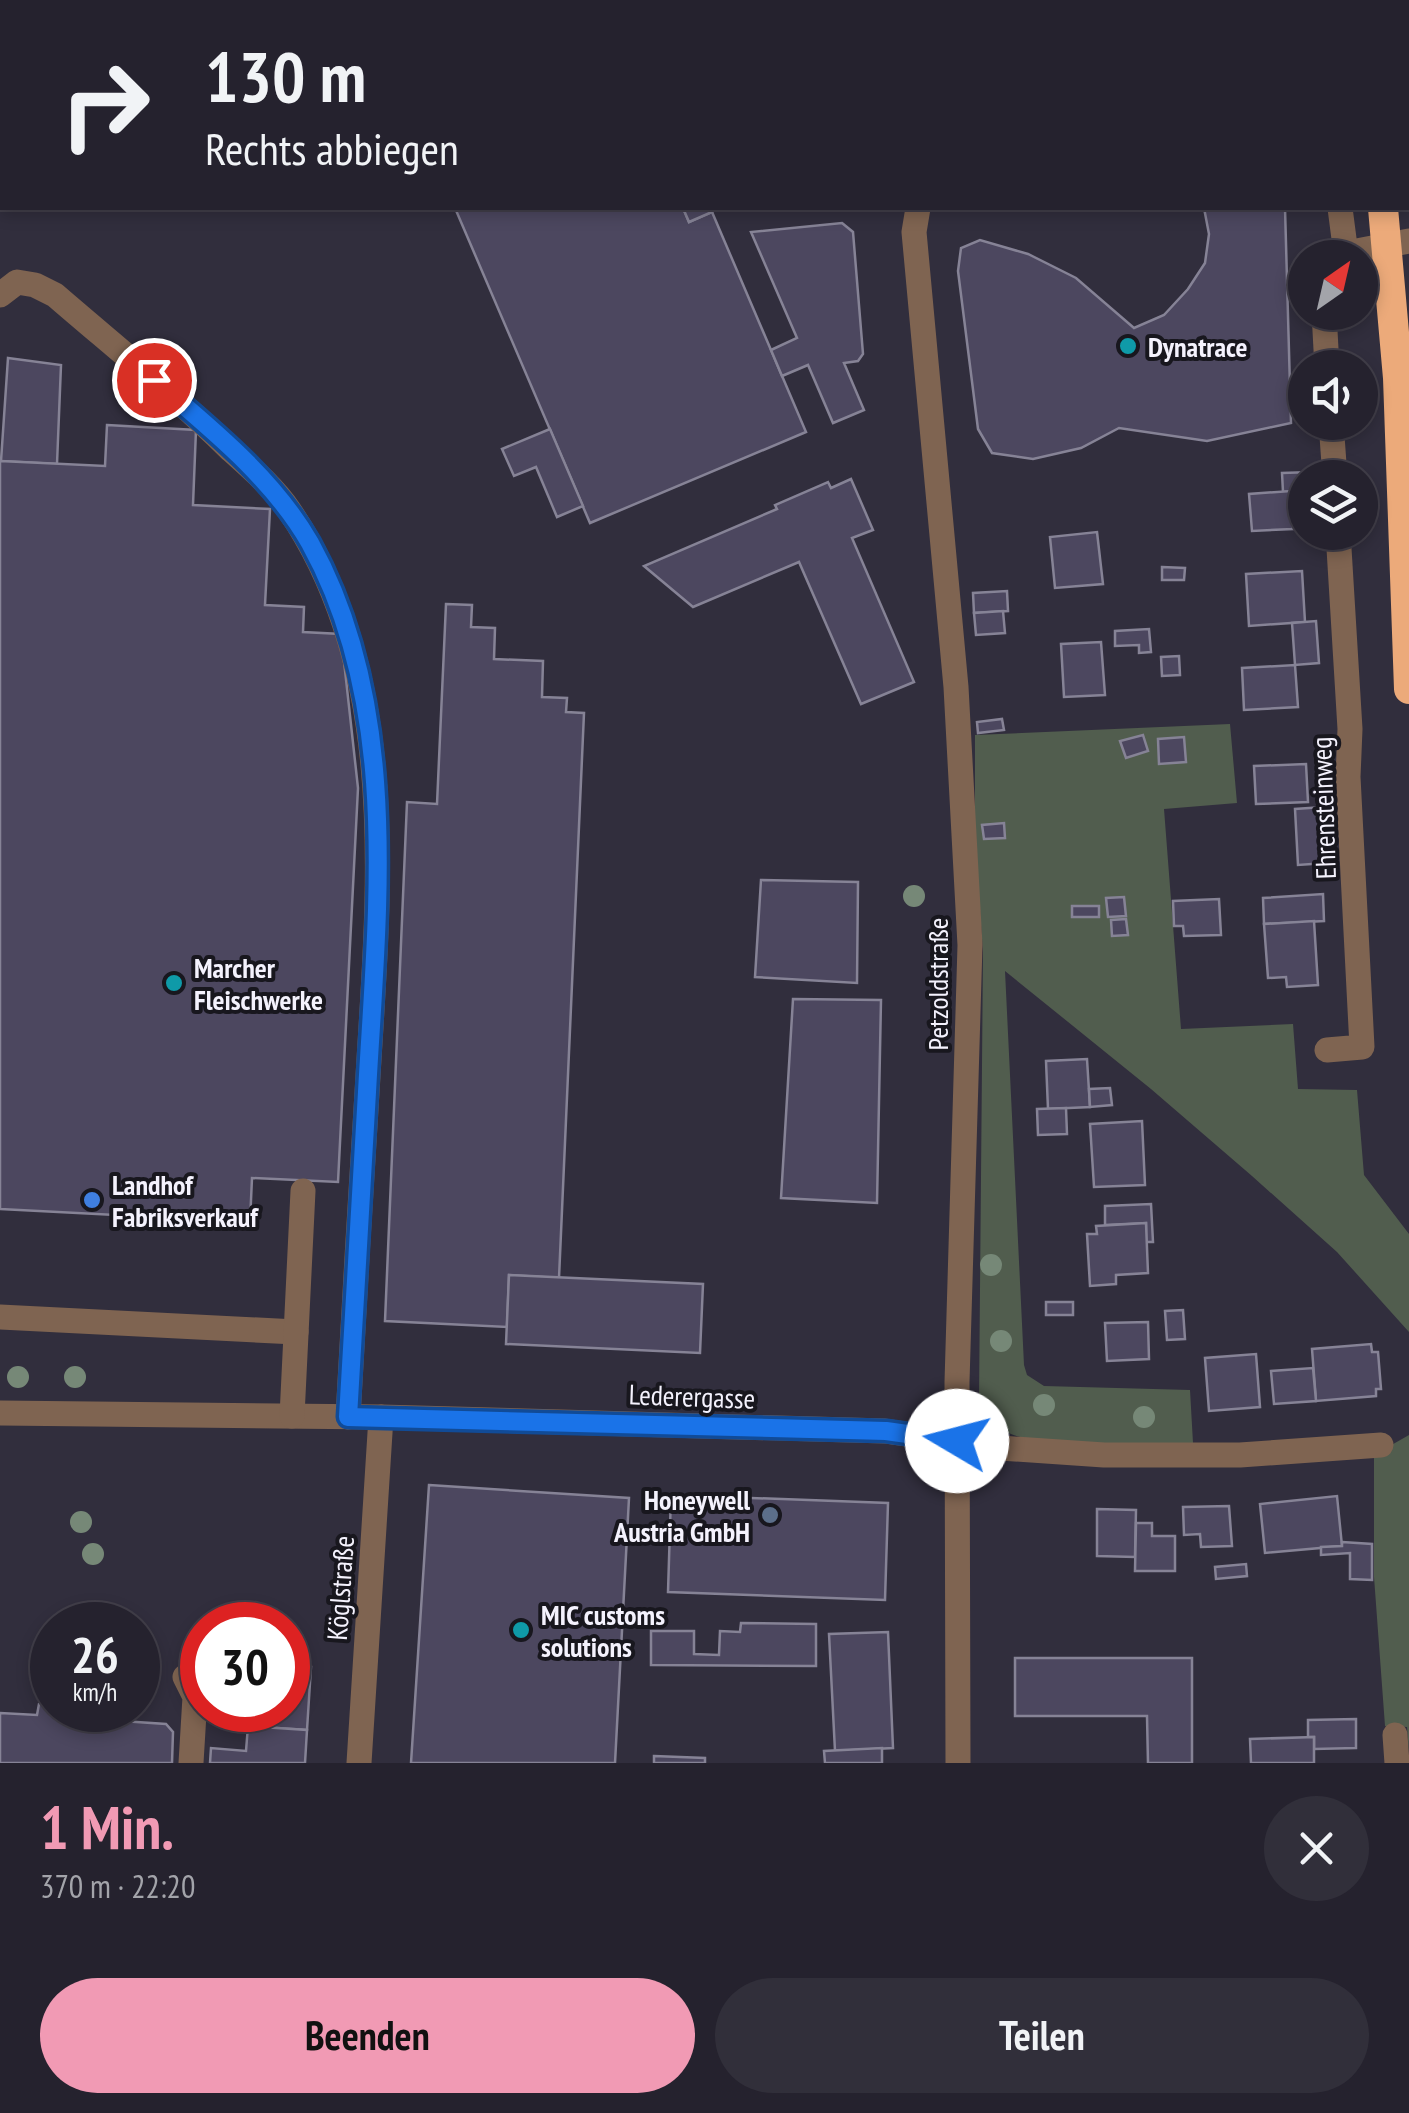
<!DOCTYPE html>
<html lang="de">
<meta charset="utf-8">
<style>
:root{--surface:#25222e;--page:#312f3a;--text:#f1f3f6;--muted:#a3a4aa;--line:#423f4a;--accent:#f19ab4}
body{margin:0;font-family:"PT Sans Narrow",sans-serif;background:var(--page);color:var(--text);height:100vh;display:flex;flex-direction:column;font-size:38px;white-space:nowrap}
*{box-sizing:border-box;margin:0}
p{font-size:32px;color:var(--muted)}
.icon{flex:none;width:55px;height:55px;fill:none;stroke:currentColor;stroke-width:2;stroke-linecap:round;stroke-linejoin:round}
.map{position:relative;height:1763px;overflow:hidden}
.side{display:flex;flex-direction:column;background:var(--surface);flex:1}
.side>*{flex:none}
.guide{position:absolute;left:0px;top:0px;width:1410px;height:210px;box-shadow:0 5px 15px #0003,0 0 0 2px var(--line);background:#25222e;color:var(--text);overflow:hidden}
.needle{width:65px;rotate:34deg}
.controls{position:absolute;left:1288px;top:240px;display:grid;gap:20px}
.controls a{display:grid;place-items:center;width:90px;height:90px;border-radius:50%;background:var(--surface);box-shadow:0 5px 15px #0003,0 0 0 2px var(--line);font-size:50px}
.speed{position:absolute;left:30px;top:1602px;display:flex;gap:20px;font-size:50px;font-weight:700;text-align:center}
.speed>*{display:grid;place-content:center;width:130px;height:130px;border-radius:50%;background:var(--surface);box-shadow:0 5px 15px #0003,0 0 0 2px var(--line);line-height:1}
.speed small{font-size:25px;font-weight:400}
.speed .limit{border:15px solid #d22;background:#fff;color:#111}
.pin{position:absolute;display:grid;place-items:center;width:85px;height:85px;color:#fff;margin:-42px;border:5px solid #fff;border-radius:50%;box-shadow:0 2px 10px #0007}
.me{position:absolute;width:110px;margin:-55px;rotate:278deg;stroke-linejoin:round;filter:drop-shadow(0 0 8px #0008)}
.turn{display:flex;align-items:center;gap:35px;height:210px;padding:0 40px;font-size:45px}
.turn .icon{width:130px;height:130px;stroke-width:2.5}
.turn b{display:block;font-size:70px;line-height:85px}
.round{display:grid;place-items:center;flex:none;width:105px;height:105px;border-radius:52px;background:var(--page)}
.summary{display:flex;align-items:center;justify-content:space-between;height:170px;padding:0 40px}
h1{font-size:60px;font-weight:700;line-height:75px;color:var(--accent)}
.button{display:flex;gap:20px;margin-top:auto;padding:20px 40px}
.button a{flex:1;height:115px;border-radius:60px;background:var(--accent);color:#111;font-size:40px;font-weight:700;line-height:115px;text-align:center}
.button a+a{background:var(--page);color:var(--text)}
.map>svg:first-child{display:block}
</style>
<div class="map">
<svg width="1409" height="1763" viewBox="0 0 1409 1763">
<rect width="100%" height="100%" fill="#312e3d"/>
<g fill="#515d4e">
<path d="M1230,724L1237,803L1164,809L1181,1029L1293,1024L1298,1089L1357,1090L1364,1175L1409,1234V1332L1337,1252L1252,1176L1151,1089L1005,971L1024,1365L1027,1375L1044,1386L1190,1390L1193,1443C1150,1443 1046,1449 1011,1434C996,1428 984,1417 979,1401L983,952L975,842V735Z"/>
<path d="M1409,1435V1751L1407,1727L1385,1726L1374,1577V1455Z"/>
</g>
<g fill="#4c475f" stroke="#868396" stroke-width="2.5">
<path d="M412,0H643L644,2H406Z"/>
<path d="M1159,0H1254L1258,2H1148Z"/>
<path d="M455,208H683L689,222L712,212L806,432L590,523Z"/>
<path d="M683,208H710L712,212L689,222Z"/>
<path d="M1204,208H1285L1291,423L1207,441L1119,428L1081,448L1033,459L992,453L978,429L958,271L961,248L980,240L1028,254L1076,278L1134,328L1164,315L1188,289L1205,263L1209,234Z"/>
<path d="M842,223L853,232L863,354L858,361L844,363L864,410L833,423L808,365L782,376L771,350L797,338L751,232Z"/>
<path d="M8,358L61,365L57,464L1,461Z"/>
<path d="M107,425L196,430L193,505L270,509L265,605L304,607L303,632L341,634L358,788L338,1182L252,1178L250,1222L0,1209V461L105,466Z"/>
<path d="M550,429L583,506L557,517L536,467L514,476L502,449Z"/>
<path d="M1312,472V478H1305V491L1283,492L1282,473Z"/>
<path d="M851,479L873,530L852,538L914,682L861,704L799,562L693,607L644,566L777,509L775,505L828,482L831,488Z"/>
<path d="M1291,491L1293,529L1252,531L1249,494Z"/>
<path d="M1097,532L1103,584L1055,588L1050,537Z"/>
<path d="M1162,567L1185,568L1184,580H1162Z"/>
<path d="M1302,571L1305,622L1249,626L1246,574Z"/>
<path d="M1007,591L1008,611L974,613L973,593Z"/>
<path d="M446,604L472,605L471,627L495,628L494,659L543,661L542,697L567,698L566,712L584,713L559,1278L509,1275L507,1327L385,1321L407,802L437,804Z"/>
<path d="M1003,611L1005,633L976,635L974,613Z"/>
<path d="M1316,621L1319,663L1295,665L1292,623Z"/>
<path d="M1149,629L1151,652L1139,653V645L1115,646V631Z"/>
<path d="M1101,642L1105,695L1064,697L1061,644Z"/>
<path d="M1179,656L1180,675L1162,676L1161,657Z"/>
<path d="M1295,665L1298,707L1244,710L1242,668Z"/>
<path d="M1002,719L1004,730L978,733L977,722Z"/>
<path d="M1143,735L1148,751L1126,758L1120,741Z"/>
<path d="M1184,737L1186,762L1159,764L1158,739Z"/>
<path d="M1306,764L1308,802L1256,804L1254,766Z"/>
<path d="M1323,807L1326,863L1298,865L1295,809Z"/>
<path d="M1004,823L1005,838L984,839L982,825Z"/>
<path d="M761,880L858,882L857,983L755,977Z"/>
<path d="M1323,894L1324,921L1264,924L1263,898Z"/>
<path d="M1124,897L1126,916L1108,917L1106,898Z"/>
<path d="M1219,899L1221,935L1184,936L1183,926H1174L1173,901Z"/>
<rect x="1072" y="906" width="27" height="11"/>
<path d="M1126,919L1128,935L1112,936L1111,920Z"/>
<path d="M1314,921L1318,985L1287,987L1286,977L1268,978L1264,924Z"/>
<path d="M793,999L881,1000L877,1203L781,1198Z"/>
<path d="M1087,1059L1090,1107L1048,1109L1046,1061Z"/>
<path d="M1110,1088L1112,1105L1090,1107L1089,1089Z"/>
<path d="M1066,1108L1067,1134L1038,1135L1037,1109Z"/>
<path d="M1142,1121L1145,1185L1094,1187L1090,1124Z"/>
<path d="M1151,1204L1153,1242H1146V1223L1105,1225V1206Z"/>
<path d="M1146,1223L1148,1273L1116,1275V1284L1090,1286L1087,1234H1097L1096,1226Z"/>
<path d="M509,1275L703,1284L700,1353L506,1344Z"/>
<rect x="1046" y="1302" width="27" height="13"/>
<path d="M1183,1310L1185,1339L1167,1340L1165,1311Z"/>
<path d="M1148,1322L1149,1359L1107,1361L1105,1323Z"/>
<path d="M1371,1344L1372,1352H1378L1381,1389H1376V1396L1316,1401L1312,1349Z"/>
<path d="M1256,1354L1260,1407L1209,1411L1205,1358Z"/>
<path d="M1313,1368L1316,1401L1274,1404L1271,1371Z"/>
<path d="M429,1485L629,1498L615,1763H411Z"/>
<path d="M671,1495L888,1503L885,1600L668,1592Z"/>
<path d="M1337,1496L1342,1546L1265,1553L1260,1504Z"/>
<path d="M1229,1506L1232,1546L1201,1547L1200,1534L1184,1535L1183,1507Z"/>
<path d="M1097,1509L1136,1510L1135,1557L1097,1556Z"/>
<path d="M1136,1523H1152V1536H1175V1571H1135Z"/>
<path d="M1342,1542L1372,1544V1580L1350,1579V1553L1321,1555V1547L1342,1546Z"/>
<path d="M1246,1564L1247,1576L1216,1579L1215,1567Z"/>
<path d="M741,1623L816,1624V1666L651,1665V1631H694V1654L719,1655L720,1631L740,1632Z"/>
<path d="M888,1632L893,1748L835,1751L829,1634Z"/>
<path d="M1015,1658H1192V1763H1148L1147,1716H1015Z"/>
<path d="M288,1665L311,1667L307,1730L248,1726L249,1710H288Z"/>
<path d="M52,1701V1710H63V1717L166,1724L173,1732L172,1763H0V1713L37,1715L39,1704Z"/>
<path d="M1356,1719V1748L1314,1749V1737H1308V1720Z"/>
<path d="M248,1726L307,1730L305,1763H210L211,1748L246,1751Z"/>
<path d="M1314,1737V1763H1251L1250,1739Z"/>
<path d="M882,1748V1763H825L824,1751Z"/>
<path d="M654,1756L705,1758V1763H654Z"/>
</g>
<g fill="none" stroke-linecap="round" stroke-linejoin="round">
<g stroke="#7f6451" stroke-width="25">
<path d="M869,0V2"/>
<path d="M1311,0V2"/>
<path d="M918,208L914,232L956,687L970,945L957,1382L958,1763"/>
<path d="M1340,208L1346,254"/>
<path d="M1320,258L1409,241"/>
<path d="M0,295L17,282L35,285L55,295C114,346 175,395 231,450C251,468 274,488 289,510C401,675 379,888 368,1076C361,1190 354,1303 348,1417"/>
<path d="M1324,312L1327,368"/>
<path d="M1331,422L1335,478"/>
<path d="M1327,1050L1362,1047L1348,777L1350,729L1338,532"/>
<path d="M0,1317L296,1332"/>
<path d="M0,1413L381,1417L885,1431L1000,1448L1104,1455H1240L1381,1445"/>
<path d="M292,1416L303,1191"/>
<path d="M185,1677L195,1697L191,1763"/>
<path d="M1395,1735L1397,1763"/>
<path d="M359,1763L381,1417"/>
</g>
<g stroke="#ecaa7a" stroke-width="30">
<path d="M1358,0L1359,2"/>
<path d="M1383,208L1398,378L1409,689"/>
</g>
</g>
<g fill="#768877">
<circle cx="914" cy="896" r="11"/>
<circle cx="991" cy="1265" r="11"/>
<circle cx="1001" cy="1341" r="11"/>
<circle cx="18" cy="1377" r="11"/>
<circle cx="75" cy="1377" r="11"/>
<circle cx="1044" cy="1405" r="11"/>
<circle cx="1144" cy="1417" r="11"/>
<circle cx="81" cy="1522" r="11"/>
<circle cx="93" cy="1554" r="11"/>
</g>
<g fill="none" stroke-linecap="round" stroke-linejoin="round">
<g stroke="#114b97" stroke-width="25">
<path id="route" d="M154,380C210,428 273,478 310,543C402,709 377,911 367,1092C361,1200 354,1309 348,1417L886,1431L957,1441"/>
</g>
<use href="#route" stroke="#1a73e8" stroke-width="18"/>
</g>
<g fill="#0f9aa8" stroke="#18171e" stroke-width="4">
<circle cx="1128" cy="346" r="10"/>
<circle cx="174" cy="983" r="10"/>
<circle cx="521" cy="1630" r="10"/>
</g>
<circle fill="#3f7fe0" stroke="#18171e" stroke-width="4" cx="92" cy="1200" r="10"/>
<circle fill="#5c6f8a" stroke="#18171e" stroke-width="4" cx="770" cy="1515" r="10"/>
<g text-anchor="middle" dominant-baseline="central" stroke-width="8" stroke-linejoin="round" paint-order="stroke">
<g font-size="28" font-weight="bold" fill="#f4f2fd" stroke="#18171e" text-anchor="start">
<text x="1148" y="346">Dynatrace</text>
<text x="194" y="967">Marcher<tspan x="194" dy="32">Fleischwerke</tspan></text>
<text x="112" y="1184">Landhof<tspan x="112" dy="32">Fabriksverkauf</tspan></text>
<text x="750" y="1499" text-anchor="end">Honeywell<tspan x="750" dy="32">Austria GmbH</tspan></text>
<text x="541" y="1614">MIC customs<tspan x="541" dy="32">solutions</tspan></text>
</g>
<g font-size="28" fill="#f4f2fd" stroke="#18171e">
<text transform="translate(1323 808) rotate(-92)">Ehrensteinweg</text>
<text transform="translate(937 984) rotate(-90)">Petzoldstraße</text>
<text transform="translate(692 1396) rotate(2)">Lederergasse</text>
<text transform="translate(340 1588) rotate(-86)">Köglstraße</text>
</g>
</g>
</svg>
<div class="controls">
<a><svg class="needle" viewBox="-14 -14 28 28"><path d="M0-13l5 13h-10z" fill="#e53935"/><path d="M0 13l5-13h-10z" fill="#a3a4aa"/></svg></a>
<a><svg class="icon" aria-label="sound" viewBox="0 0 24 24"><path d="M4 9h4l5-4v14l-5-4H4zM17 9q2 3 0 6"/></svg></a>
<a><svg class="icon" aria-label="layers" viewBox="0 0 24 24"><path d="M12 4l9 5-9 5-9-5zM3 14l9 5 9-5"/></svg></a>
</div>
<div class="speed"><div>26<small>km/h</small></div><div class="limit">30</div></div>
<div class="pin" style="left:154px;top:380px;background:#d93025"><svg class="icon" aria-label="arrive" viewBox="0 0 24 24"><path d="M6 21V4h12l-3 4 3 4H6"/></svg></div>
<svg class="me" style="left:957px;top:1441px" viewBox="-20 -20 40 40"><circle r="19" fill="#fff"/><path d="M0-13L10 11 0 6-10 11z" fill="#1a73e8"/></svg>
<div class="guide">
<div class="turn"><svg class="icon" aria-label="right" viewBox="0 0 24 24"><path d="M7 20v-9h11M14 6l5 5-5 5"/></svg><div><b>130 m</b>Rechts abbiegen</div></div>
</div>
</div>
<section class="side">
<div class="summary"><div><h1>1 Min.</h1><p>370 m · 22:20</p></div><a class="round"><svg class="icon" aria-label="close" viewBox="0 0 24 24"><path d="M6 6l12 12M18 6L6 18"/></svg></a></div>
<div class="button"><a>Beenden</a><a>Teilen</a></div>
</section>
